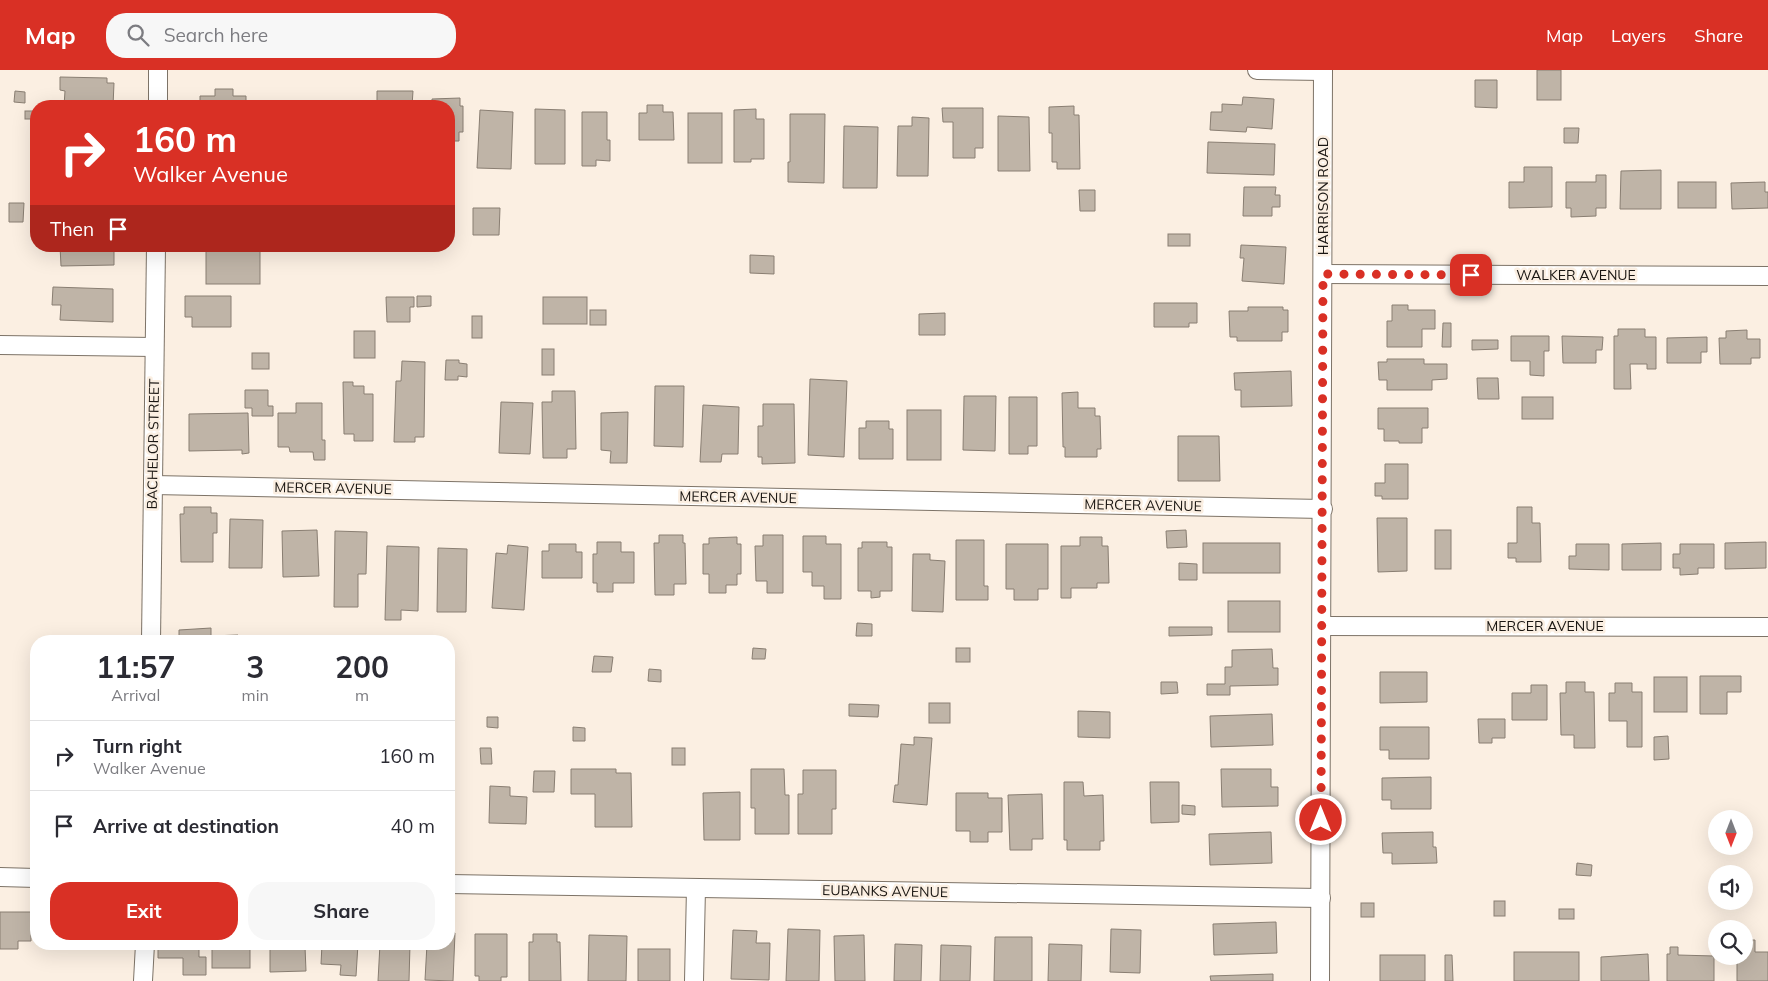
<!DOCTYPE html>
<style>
:root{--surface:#fff;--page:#f7f7f7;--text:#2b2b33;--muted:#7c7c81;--line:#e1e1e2;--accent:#d93025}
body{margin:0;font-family:Mulish,sans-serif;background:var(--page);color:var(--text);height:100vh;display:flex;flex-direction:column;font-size:19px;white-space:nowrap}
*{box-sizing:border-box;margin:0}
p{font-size:16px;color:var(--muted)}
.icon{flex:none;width:28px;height:28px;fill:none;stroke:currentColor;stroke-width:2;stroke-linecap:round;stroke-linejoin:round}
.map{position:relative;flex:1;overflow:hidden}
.sheet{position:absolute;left:30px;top:565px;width:425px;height:315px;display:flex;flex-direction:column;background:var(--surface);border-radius:20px;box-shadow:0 5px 20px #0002}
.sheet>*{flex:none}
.top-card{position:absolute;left:30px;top:30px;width:425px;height:152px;border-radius:20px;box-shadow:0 5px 20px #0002;background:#d93025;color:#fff;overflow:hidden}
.needle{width:32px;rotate:180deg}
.buttons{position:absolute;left:1708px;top:740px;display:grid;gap:10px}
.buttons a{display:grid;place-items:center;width:45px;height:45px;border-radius:50%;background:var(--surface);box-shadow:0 5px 20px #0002;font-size:25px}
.pin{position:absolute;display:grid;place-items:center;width:42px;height:42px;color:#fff;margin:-21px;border-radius:10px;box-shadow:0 2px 8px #0006}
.me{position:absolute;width:55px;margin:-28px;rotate:0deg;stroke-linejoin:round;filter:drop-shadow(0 0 4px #0008)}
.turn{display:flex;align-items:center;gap:18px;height:105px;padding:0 20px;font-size:22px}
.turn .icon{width:65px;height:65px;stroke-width:2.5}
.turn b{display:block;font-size:35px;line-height:42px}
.then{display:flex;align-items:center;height:48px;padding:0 20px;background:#0003;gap:10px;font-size:19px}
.eta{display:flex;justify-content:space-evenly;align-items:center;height:85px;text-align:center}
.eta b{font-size:30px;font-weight:700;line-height:35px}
.primary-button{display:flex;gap:10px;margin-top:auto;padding:10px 20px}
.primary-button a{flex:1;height:58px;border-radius:20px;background:var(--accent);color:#fff;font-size:20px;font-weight:700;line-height:58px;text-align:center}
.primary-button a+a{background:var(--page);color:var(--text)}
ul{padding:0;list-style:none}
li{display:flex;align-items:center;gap:15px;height:70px;padding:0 20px;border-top:1px solid var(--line)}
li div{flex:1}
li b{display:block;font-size:19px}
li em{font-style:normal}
header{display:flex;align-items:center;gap:30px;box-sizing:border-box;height:70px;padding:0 25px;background:var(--accent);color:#fff}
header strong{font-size:24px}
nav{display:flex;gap:28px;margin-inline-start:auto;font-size:18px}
.search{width:350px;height:45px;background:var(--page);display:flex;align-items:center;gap:12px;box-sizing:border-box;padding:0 18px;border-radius:20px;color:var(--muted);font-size:19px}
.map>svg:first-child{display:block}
</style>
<header>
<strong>Map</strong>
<div class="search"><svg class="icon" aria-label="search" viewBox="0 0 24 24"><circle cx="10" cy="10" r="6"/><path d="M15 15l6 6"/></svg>Search here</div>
<nav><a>Map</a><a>Layers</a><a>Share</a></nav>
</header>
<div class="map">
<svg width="1768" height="911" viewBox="0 0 1768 911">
<rect width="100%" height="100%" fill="#fbefe2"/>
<g fill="#bfb4a7" stroke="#897e72">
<rect x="1537" y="0" width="24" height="30"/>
<path d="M60,7L107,8V13H114L113,36H64L65,21L60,20Z"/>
<path d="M1475,10H1497V38L1475,37Z"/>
<path d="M215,19H233V26H246V36H200V26H215Z"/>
<path d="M15,21L25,22V33L14,32Z"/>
<path d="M377,21H413L412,36H377Z"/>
<path d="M1243,27L1274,29L1272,59L1247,57L1246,62L1210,60L1211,42H1222V34L1242,35Z"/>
<path d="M460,28V36H463V62H459V71H449V36H427V34H432V29Z"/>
<path d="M647,35H663V42H673L674,70H639V43H647Z"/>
<path d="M1074,36V45H1079L1080,99H1057V92H1052V63H1049V37Z"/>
<path d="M942,38H983V78H975V88H953V52H943Z"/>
<path d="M535,39L565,40V94H535Z"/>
<path d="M756,39V49H764V89H751V92H734V40Z"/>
<path d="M480,40L513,42L511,99L477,98Z"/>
<rect x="25" y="41" width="11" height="8"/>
<path d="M582,42H607V70H610V91L596,90V96H582Z"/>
<rect x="688" y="43" width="34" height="50"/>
<path d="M790,44H825L824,113L788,112V92H790Z"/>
<path d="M998,46L1029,47L1030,101H998Z"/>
<path d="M912,47L929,48L928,106H897L898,56H912Z"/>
<path d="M844,56L878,57L877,118H843Z"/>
<path d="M1564,58H1579L1578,73H1564Z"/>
<path d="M1208,72L1275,74L1274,105L1207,103Z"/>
<path d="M1524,97H1552V137L1509,138V112H1524Z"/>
<path d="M1661,100V139H1620L1621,101Z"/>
<path d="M1596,105H1606V138H1596V146L1571,147V138H1566V112H1596Z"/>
<rect x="1678" y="112" width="38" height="26"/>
<path d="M1765,112V122H1768V138L1732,139L1731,113Z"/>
<path d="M1244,117H1276L1275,125H1280V137H1272V146H1243Z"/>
<path d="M1079,120H1095V141H1080Z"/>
<path d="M9,133H24L23,152H9Z"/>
<path d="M473,138H500L499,165H473Z"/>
<rect x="1168" y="164" width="22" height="12"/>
<path d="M1241,175L1286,177L1284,214L1242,211L1244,188H1240Z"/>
<path d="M60,176H114V195L61,196Z"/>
<rect x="206" y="181" width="54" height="33"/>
<path d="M750,185L774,186V204L750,203Z"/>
<path d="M53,217L113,219V252L60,250L61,235H52Z"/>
<path d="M185,226H231V257H192V247H185Z"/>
<path d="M417,226H431V236L417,237Z"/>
<path d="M386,227H414V237H410V252H387Z"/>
<rect x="543" y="227" width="44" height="27"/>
<path d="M1154,233H1197V253H1189V257H1154Z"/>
<path d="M1392,235H1408V240H1435V259H1422V277H1387V251H1392Z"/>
<path d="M1248,237H1283V240H1288V262H1282V271H1237V267H1230L1229,241H1248Z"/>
<rect x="590" y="240" width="16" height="15"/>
<path d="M945,243V265H919V244Z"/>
<rect x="472" y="246" width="10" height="22"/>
<path d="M1443,253H1451V277H1442Z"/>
<path d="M1618,259H1645V267H1656V299H1647V294H1630L1631,319H1614V266H1618Z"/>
<path d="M1747,260V269H1760V288H1751V294H1720L1719,268H1726V261Z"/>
<rect x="354" y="261" width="21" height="27"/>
<path d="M1511,266H1549V281H1544V306L1530,305V291H1511Z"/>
<path d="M1562,266L1603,267L1602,280H1596V293H1563Z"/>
<path d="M1707,267V282H1701V293H1667V268Z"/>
<path d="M1472,270H1498V279L1472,280Z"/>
<rect x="542" y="279" width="12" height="26"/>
<rect x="252" y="283" width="17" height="16"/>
<path d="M1387,289H1424V294H1447V309L1432,310V320H1387V310H1379L1378,292H1387Z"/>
<path d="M446,290H459V293L467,294V307L458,306V310H445Z"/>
<path d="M402,291L425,292L424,367H415V372H394L396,311H401Z"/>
<path d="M1291,301L1292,336L1241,337V320H1235L1234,303Z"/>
<path d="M1477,308H1498L1499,329H1478Z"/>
<path d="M810,309L847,311L844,387L808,385Z"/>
<path d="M343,312H353V316H364V324H373V371H354V364H344Z"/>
<path d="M655,316H684L683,377L654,376Z"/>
<path d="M245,320H268V336H273V346H252V338H245Z"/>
<path d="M552,321H575L576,379H567V388H543L542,332H552Z"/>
<path d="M1078,322V338H1095V346H1100L1101,379H1097V387H1065V377H1063L1062,323Z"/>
<path d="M964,326H996L995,381L963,380Z"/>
<path d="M1009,327H1037V376H1028V384H1009Z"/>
<rect x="1522" y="327" width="31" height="22"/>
<path d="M501,332L533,333L530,384L499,383Z"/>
<path d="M296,333H322V370H325V390H314L313,382H290L289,377H278V343H296Z"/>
<path d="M763,334H794L795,393L762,394V387H758V356H763Z"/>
<path d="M703,335L739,337L738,384H722L721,392H700Z"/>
<path d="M1378,338H1428V358H1422V373H1399V371H1384V359H1378Z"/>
<rect x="907" y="340" width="34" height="50"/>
<path d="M628,342L627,393H610L611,381L601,380V343Z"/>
<path d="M248,343L249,383L242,384V380L189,381V344Z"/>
<path d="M866,351H889V359H893V389H859V358H866Z"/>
<path d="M1178,366H1219L1220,411H1178Z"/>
<path d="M1385,394H1408V429H1382V426H1375V413H1385Z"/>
<path d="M184,437H211V443H217V463H213V492H181L180,444H184Z"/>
<path d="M1517,437H1532V453H1540L1541,492H1516V488H1508V473H1517Z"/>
<path d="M1377,448H1407V501L1378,502Z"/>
<path d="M230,449L263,450L262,498H229Z"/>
<path d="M317,460L319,506L283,507L282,461Z"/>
<path d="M1186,460L1187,477L1167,478L1166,461Z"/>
<rect x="1435" y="460" width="16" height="39"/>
<path d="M335,461L367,462L366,504H358V537H334Z"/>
<path d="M659,465H683V473H685L686,514H674V525H655L654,473H659Z"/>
<path d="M763,465H783V523H767V511H756L755,476H763Z"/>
<path d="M803,466H826V474H841V529H824V516H812V502H803Z"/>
<path d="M737,467V474H741V504H737V515H726V523H709V504H703V474H709V468Z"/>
<path d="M1080,467H1102V476H1108L1109,513H1097V518H1071V528H1061V476H1080Z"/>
<path d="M956,470H984V516H988V530H956Z"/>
<path d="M597,472H621V482H634V513H613V522H597V513H593V484H597Z"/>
<path d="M862,472H887V477H892V521H880V527L871,528V521H858V478H862Z"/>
<path d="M1766,472V498L1725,499V473Z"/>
<rect x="1203" y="473" width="77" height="30"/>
<path d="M1661,473V500H1622V474Z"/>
<path d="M549,474H576V482H582V508H542V481H549Z"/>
<path d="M1006,474H1048V519H1038V530H1014V519H1006Z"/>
<path d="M1576,474H1609V500L1569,499V486H1576Z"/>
<path d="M1680,474H1714V498H1698V504L1680,505V498H1673V484H1680Z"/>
<path d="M508,475L528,477L524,540L492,538L496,483L507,484Z"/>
<path d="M387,476L419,477L418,541L401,540V550H385Z"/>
<path d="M438,478L467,479L466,542H437Z"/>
<path d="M913,484H930V490L945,491L943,542L912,541Z"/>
<path d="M1179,493L1197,494V510H1179Z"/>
<rect x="1228" y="531" width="52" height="31"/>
<path d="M857,553L872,554V566H856Z"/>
<path d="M1169,557H1212V565L1169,566Z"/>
<path d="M211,558V566L238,565V571H179V560Z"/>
<path d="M753,578L766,579L765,589H752Z"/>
<rect x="956" y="578" width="14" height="14"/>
<path d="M1272,579L1273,598H1278V615L1230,616V625H1207V614H1225V597H1232V580Z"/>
<path d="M594,586L613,587L611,602H592Z"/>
<path d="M649,599L661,600V612L648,611Z"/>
<path d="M1380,602H1427V632L1380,633Z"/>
<path d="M1700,606H1741V622H1727V644H1700Z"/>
<rect x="1654" y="607" width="33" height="35"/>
<path d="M1161,612H1177L1178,623L1161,624Z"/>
<path d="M1566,612H1585V622H1594L1595,678H1574V665H1561L1560,623H1566Z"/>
<path d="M1615,613H1632V622H1642V677H1627V651H1609V623H1615Z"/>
<path d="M1531,615H1547V650H1512V623H1531Z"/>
<rect x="929" y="633" width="21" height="20"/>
<path d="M849,634L879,635L878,647L849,646Z"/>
<path d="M1078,641L1110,642V668L1078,667Z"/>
<path d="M1272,644L1273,675L1211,677L1210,646Z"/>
<path d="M487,647H498V658L487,657Z"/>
<path d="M1478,649H1505V668H1492V673H1479Z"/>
<path d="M573,657L585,658V671H573Z"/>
<path d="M1380,657H1429V689H1389V680H1380Z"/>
<path d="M1668,666L1669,689L1654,690V667Z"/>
<path d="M914,667L932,668L927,735L893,732L895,715H898L901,674L914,675Z"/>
<path d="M480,678H491L492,694H481Z"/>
<rect x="672" y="678" width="13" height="17"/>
<path d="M571,699H616V703H631L632,757H595V724H571Z"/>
<path d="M751,699H784L785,725H789V764H755V738H751Z"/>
<path d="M1221,699H1271V717H1278V736L1222,737Z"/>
<path d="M803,700H836V739H832V764H798V724H803Z"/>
<path d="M534,701H555L554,722H533Z"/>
<path d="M1431,707V739H1391V730H1382V708Z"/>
<path d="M1064,712H1083L1084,726L1103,725L1104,771H1100V780H1067V770H1064Z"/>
<path d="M1150,712H1179V752L1151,753Z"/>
<path d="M490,716L510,717V726L527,727L526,754L489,753Z"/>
<path d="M740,722V770H704L703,723Z"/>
<path d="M956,723H988V728H1002V762H988V772H970V761H956Z"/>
<path d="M1042,724L1043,769H1032V780H1010L1008,725Z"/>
<path d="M1182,735L1195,736V745L1182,744Z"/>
<path d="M1271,762L1272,793L1210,795L1209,764Z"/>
<path d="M1433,762V777H1436L1437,793L1392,794V783H1383L1382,763Z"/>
<path d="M1577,793L1592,795L1591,806L1576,805Z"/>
<rect x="1494" y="831" width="11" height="15"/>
<rect x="1361" y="833" width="13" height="14"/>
<rect x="1559" y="839" width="15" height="10"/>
<path d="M0,842H31V871H18V879H0Z"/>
<path d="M1276,852L1277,883L1214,885L1213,854Z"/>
<path d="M788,859L820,860L819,911H786Z"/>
<path d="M1111,859L1141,860L1140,903L1110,902Z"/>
<path d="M733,860L757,861L756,873H770L769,910L731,909Z"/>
<path d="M449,862L455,863L453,911L425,910L427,874H449Z"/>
<path d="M475,864H507V907H501V911H479V906H475Z"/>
<path d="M533,864H557V872H560L561,911H529V872H533Z"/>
<path d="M589,865L627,866L626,911H588Z"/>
<path d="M864,865L865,911H835L834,866Z"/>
<path d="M995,867H1032V911H994Z"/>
<path d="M1744,870H1755V882H1768V911H1737V886H1744Z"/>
<path d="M158,874H199V887H206V905H183V888H158Z"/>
<rect x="212" y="874" width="38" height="24"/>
<path d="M322,874H358L356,906L340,905L341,895L321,894Z"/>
<path d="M380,874H410L409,911H378Z"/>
<path d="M895,874L922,875L921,911H894Z"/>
<path d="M1049,874L1082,875L1081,911H1048Z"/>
<path d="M941,875L971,876L970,911H940Z"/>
<path d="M305,877L306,901L270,902V878Z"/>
<path d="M1670,877H1678V885L1714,886V911H1667V884H1670Z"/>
<rect x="638" y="879" width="32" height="32"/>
<rect x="1514" y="882" width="65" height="29"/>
<path d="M1648,884L1649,911H1601V887Z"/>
<rect x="1380" y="885" width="45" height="26"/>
<path d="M1445,885H1452L1453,911H1445Z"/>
<path d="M1273,904V911H1211L1210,906Z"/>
</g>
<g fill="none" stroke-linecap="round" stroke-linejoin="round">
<g stroke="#7d7367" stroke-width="20">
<g id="minor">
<path d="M1257,0L1323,1"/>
<path d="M158,36V0"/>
<path d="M1323,204L1768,206"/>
<path d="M0,275L154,277"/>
<path d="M153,415L1323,439"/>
<path d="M1322,556L1768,557"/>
<path d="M151,571L156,176"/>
<path d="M0,807L36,808"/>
<path d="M449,814L1321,828"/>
<path d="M143,911L145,874"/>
<path d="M694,911L696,818"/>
<path d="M1320,911L1323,0"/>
</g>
</g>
<use href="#minor" stroke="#fff" stroke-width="18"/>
</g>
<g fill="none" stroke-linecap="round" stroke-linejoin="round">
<path stroke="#d93025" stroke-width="9" stroke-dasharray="0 16.2" d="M1321,750L1323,204L1471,205"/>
</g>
<g text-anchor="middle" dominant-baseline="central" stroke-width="5" stroke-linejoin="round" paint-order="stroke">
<g font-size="14" fill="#1a1612" stroke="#fbefe2">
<text transform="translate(1323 126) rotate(-90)">HARRISON ROAD</text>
<text x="1576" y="205">WALKER AVENUE</text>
<text transform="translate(153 374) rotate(-89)">BACHELOR STREET</text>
<text transform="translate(333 418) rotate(1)">MERCER AVENUE</text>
<text transform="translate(738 427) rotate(1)">MERCER AVENUE</text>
<text transform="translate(1143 435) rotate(1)">MERCER AVENUE</text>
<text x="1545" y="556">MERCER AVENUE</text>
<text transform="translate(885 821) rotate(1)">EUBANKS AVENUE</text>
</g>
</g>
</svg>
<div class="buttons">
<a><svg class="needle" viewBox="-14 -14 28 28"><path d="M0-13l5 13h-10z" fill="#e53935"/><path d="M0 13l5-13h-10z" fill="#7c7c81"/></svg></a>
<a><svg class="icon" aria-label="sound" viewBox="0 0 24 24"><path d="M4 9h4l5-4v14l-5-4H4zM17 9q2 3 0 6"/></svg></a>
<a><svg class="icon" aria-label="search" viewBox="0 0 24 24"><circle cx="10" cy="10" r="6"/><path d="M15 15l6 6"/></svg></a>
</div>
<div class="pin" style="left:1471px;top:205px;background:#d93025"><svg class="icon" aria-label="arrive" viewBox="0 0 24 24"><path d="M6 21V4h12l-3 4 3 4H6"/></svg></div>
<svg class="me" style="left:1321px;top:750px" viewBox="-20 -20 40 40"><circle r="17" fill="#d93025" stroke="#fff" stroke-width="3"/><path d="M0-11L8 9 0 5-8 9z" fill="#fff"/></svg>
<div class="top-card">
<div class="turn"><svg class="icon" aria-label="right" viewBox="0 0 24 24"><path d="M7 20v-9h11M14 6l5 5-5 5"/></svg><div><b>160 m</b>Walker Avenue</div></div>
<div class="then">Then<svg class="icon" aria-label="arrive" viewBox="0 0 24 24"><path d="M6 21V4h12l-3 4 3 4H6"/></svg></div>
</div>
<section class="sheet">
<div class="eta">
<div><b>11:57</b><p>Arrival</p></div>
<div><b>3</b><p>min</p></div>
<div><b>200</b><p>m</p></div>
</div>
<ul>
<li><svg class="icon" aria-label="right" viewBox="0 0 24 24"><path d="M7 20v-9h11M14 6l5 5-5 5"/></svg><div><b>Turn right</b><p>Walker Avenue</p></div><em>160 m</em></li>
<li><svg class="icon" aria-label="arrive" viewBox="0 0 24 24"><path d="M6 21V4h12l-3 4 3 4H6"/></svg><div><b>Arrive at destination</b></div><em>40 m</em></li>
</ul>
<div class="primary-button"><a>Exit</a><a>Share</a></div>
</section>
</div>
